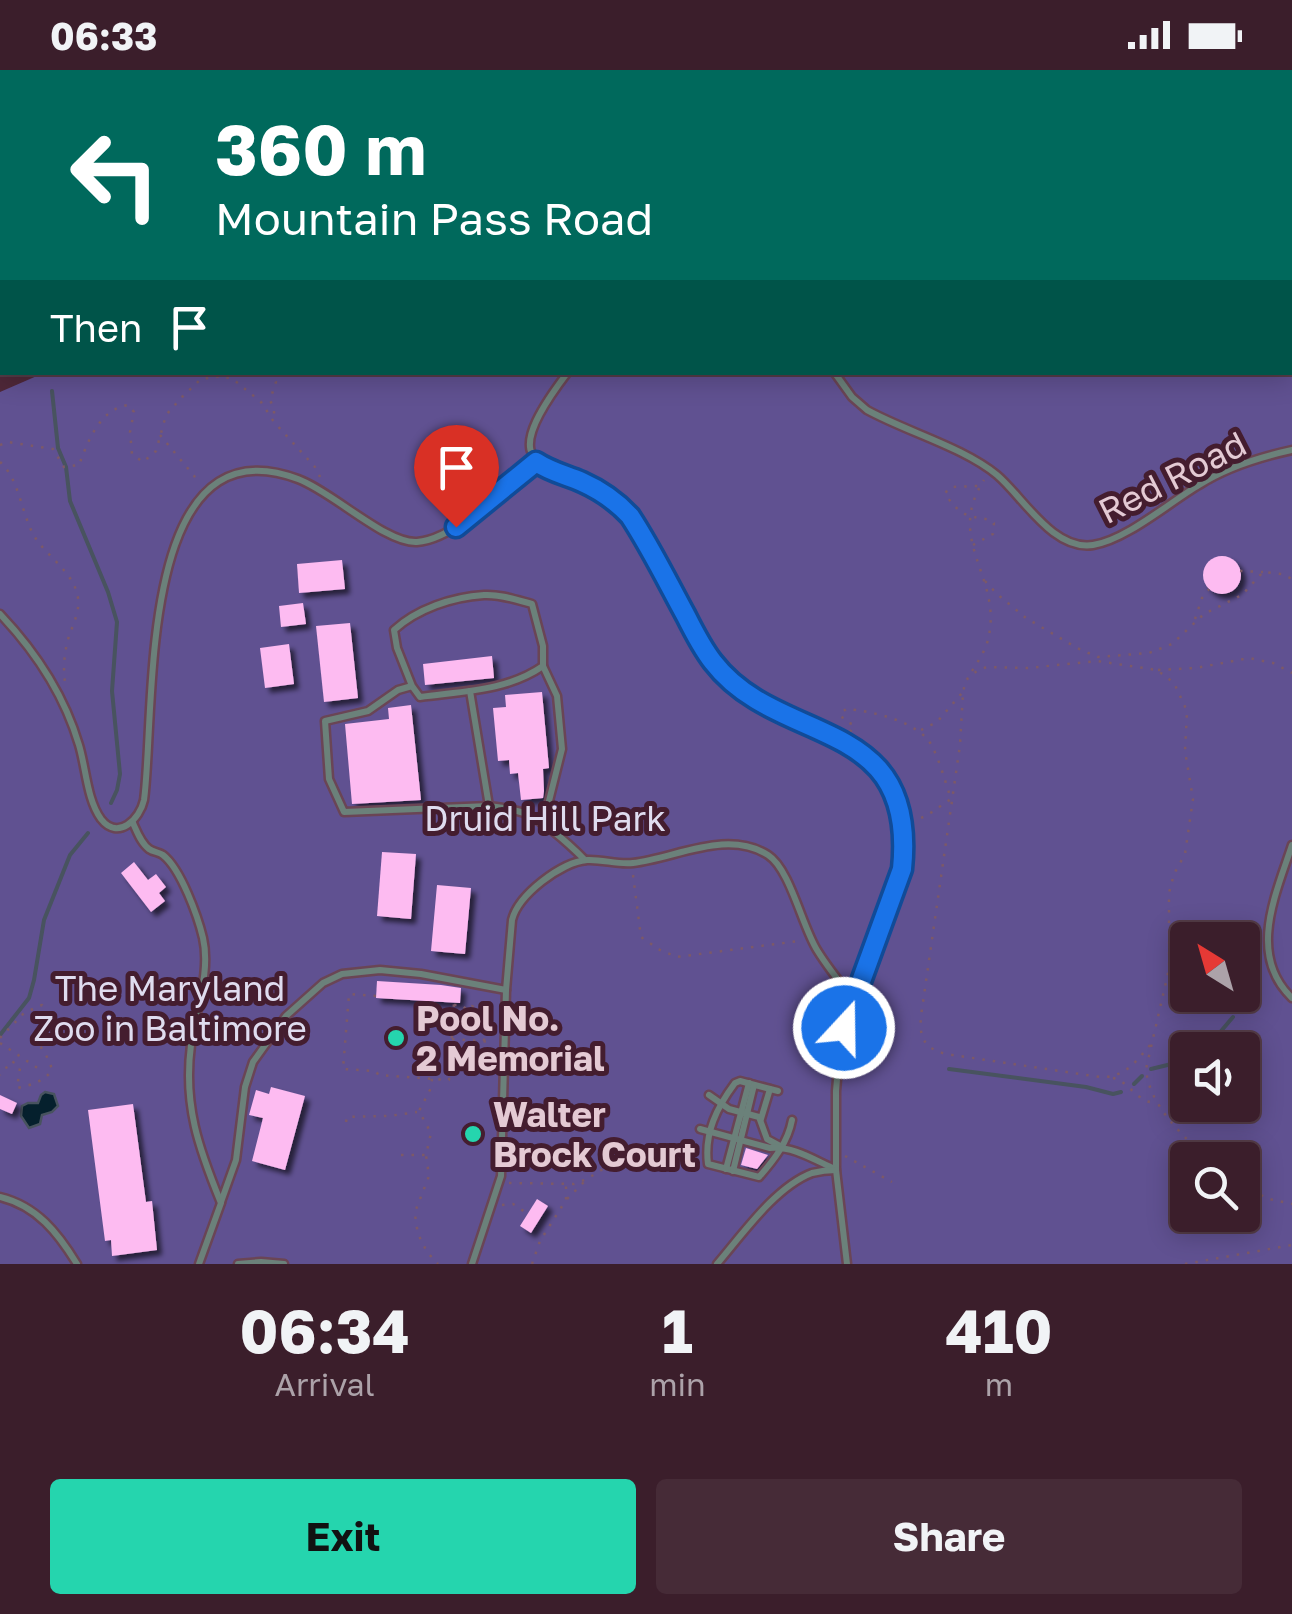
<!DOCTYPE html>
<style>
:root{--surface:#3b1e2b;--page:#462b37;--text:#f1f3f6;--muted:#aca2a9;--line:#543c47;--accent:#25d5ae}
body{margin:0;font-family:"Golos Text",sans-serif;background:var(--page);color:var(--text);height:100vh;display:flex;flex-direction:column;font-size:38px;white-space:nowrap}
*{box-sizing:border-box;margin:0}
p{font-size:32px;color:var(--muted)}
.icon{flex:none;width:55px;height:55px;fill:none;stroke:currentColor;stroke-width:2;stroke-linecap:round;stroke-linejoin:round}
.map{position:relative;height:1194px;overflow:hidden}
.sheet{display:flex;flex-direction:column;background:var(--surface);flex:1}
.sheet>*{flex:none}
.hud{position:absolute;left:0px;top:0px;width:1292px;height:305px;box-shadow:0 5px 25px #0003,0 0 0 2px var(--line);background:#00695c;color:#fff;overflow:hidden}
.needle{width:65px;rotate:323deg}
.tools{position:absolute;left:1170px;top:852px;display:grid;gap:20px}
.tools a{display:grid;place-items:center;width:90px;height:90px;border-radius:10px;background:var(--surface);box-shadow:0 5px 25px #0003,0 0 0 2px var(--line);font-size:50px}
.pin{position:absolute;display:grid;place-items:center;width:85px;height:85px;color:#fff;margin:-102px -42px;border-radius:50% 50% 50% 0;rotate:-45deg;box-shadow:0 0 10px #0007}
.pin .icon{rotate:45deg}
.me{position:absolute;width:110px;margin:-55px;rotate:21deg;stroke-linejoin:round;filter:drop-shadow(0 0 8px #0008)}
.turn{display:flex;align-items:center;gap:35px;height:210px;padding:0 50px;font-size:45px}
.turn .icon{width:130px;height:130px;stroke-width:2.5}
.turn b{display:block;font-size:70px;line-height:85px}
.then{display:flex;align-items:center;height:95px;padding:0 50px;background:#0003;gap:20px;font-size:38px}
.eta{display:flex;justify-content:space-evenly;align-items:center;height:170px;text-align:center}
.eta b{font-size:60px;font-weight:700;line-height:70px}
.primary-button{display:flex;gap:20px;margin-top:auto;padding:20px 50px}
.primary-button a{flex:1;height:115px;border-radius:10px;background:var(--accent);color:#111;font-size:40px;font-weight:700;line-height:115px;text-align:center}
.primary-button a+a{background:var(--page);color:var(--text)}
.status{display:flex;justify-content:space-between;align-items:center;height:70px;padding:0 50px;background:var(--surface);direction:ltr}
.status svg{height:28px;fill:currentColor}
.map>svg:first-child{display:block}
</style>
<div class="status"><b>06:33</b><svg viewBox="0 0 49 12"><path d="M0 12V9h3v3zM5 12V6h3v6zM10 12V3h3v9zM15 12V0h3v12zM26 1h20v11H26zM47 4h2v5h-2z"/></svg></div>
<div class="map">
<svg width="1292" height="1194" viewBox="0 0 1292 1194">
<defs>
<filter id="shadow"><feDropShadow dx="5" dy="5" stdDeviation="2.5" flood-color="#0009"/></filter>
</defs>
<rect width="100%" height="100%" fill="#4f2839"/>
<g fill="#605191" fill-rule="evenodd">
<path d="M417,0H841V2H736L716,0L685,2H414Z"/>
<path d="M1067,0H1250L1260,2H1087Z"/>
<path d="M1290,181L1292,182V1194H0V322L46,302H1290ZM1188,870H1242V925H1188ZM1188,980H1242V1035H1188ZM1188,1090H1242V1145H1188Z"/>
</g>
<path fill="#05202d" stroke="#48535f" stroke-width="2.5" d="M45,1022L54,1024L58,1036L52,1042L42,1045L40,1054L29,1058L21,1046L22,1036L28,1033H38L41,1025Z"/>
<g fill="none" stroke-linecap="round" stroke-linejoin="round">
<g stroke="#48535f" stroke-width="4">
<path d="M52,321L58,378L66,397L70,431L108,522L117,552L112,621L120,704L117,720L111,733"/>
<path d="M0,965L29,928L34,910L44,850L70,785L88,763"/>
<path d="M1205,980L1233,947"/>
<path d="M949,999L1086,1017L1113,1024L1121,1022"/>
<path d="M1151,999L1188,990"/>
<path d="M1134,1014L1142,1006"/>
</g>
</g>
<g fill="#fdbbf1" filter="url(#shadow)">
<circle cx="1222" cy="505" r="19"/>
<path d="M342,490L345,519L299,523L297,494Z"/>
<path d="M303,533L306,554L281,557L279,536Z"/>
<path d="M350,553L358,628L324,632L316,556Z"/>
<path d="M289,574L294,614L265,618L260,578Z"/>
<path d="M492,586L494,608L425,615L423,594Z"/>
<path d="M542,622L549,698L543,699L544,721L543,728L521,730L518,703L510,704L509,690L498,691L493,638L506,637L505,625Z"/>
<path d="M411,635L421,730L352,734L345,654L389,649L388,638Z"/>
<path d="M382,782L416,784L411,849L377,846Z"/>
<path d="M134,792L148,810L156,804L166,817L159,823L165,831L151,842L121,803Z"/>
<path d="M437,815L471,818L465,884L431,881Z"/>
<path d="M377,911L441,915L461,918L460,933L376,928Z"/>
<path d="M271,1017L305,1026L285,1100L252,1091L263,1048L249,1045L256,1020L269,1024Z"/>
<path d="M0,1025L17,1033L12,1044L0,1039Z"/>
<path d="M133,1034L146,1132L152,1131L157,1180L112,1186L111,1170L105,1171L88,1040Z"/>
<path d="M746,1078L768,1085L757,1099L741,1095Z"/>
<path d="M537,1129L548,1136L531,1163L520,1156Z"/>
</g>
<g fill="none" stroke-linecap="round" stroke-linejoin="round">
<g stroke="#6a4555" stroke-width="11">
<g id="service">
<path d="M568,302C473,426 579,382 631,448C665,492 679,550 713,593C781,678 918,643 903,799L844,957L839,986L836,1021V1100L847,1194"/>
<path d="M834,302L852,327L867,340C907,362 963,377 997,405C1023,427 1053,481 1093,475C1126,470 1170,432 1199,415C1227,397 1260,387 1292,380"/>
<path d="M0,544C36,582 64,624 79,675C86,698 87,730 101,749C118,771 140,749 144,730C156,642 135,348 298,409C333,422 386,474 417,472C454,470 508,416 536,392"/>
<path d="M543,596L557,626L562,679L543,755"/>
<path d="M412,616L397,578L394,560C417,539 452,527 484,525C500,524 517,530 532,534L543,576V596C507,621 463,621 420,627L412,616L398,620L368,641L325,651L329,709L344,742L489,736C502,738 517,739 528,745C549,755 569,774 585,790"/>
<path d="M470,621L489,736"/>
<path d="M133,753C137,762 141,773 149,779C153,782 159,782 163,785C181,799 198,847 203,868C211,903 195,941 191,975C183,1035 199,1079 221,1133L199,1194"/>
<path d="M1292,775C1276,824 1247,885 1292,928"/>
<path d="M778,1021L740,1011L735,1013C717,1037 704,1063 708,1094L759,1107C774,1090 788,1072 792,1050"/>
<path d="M709,1025L729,1039L759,1047L767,1069L780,1076"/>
<path d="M761,1049L770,1019"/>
<path d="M700,1059L770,1078C794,1076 814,1090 835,1099"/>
<path d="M726,1099L749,1013"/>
<path d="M733,1101L754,1015"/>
<path d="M0,1127C37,1136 58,1163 77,1194"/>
<path d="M221,1132L236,1090L245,1017L253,992L286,946L323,913L342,904L380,900L421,904L506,920"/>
<path d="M238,1194L261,1192L284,1194"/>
<path d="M472,1194L501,1106L506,920L512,850C518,825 561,792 587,790C602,789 618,795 633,793C676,788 727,759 768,785C790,799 802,856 817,880C828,898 841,914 854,930"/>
<path d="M717,1194C742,1165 775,1117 812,1103C820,1101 828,1100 836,1100"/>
</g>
</g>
<g stroke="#6a4555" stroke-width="18">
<g id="minor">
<path d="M206,2L211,0"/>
<path d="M0,78L2,77"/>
</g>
</g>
<g stroke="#6a4555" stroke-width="28">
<g id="motorway">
<path d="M866,0V2"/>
<path d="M953,0L959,2"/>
<path d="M1290,63L1292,64"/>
<path d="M1290,99H1292"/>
<path d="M1290,131L1292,132"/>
<path d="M1290,163H1292"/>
<path d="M0,261L2,260"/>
<path d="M0,293L2,292"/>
</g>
</g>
<g stroke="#7c5968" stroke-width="2.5" stroke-dasharray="2.5 8" stroke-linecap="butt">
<path d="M271,302L276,312L270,330L274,339V351"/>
<path d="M160,365L200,413"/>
<path d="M0,375L8,372L53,379L64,397L79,395C88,371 100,339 128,335L134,342L130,362L132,384L143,392L156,381L166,345L182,327L201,309L223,306L234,310L261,332L274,352L315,397L320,407"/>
<path d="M0,392C19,409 21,441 33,464C45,486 74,501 78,528C80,540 73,555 69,566C64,583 63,597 65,613"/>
<path d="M973,475L993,464L994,453C985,447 980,449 970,446C959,443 950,432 945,423L951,417L978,416"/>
<path d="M1240,501L1263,502"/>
<path d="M985,511L997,524L1026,548L1077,578L1098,587L1149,583L1172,574L1204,544L1242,525L1263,502L1282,504L1292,509"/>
<path d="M1195,549L1202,528L1209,519"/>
<path d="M1158,600L1196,598L1249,588L1273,593L1292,603"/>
<path d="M972,601C979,590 987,578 989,565C1001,506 945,470 984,410"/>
<path d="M921,660L937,652L962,623"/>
<path d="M850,662L854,655L845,651L840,644L846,639C871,641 919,651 932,676C940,692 945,711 951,729L926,746L913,751"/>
<path d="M633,805L641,867L660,880L677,887L799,871"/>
<path d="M376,926L349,924L343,999L375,1001L379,1005L449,1010L454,933"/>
<path d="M454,935H462L467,940L472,936L479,940L485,937H493"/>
<path d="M518,946L523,941V930"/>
<path d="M0,968L24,943L42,935L49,953L35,965C40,979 50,987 52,1001C42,1012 32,1015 17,1018L20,998L12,991L0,1005"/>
<path d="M452,969L493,972"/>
<path d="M484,971L485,942H494"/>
<path d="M0,973L39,999"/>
<path d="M1150,975C1136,992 1124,1008 1100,1007L946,984C924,978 919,968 921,946L960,675L963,622L966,610L978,600L987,597L1028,598L1097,591L1157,600L1174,613L1187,641L1185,681L1193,729L1185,784L1174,804L1169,823V899L1146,999C1149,1036 1183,1065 1208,1090"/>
<path d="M1113,1008C1130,1012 1136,1032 1156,1033"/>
<path d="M432,1009L431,1018L419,1041L431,1063L426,1085L429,1106L415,1142L416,1155L420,1168L427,1182L438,1194"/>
<path d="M346,1052L347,1047L389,1046L417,1042"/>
<path d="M401,1085H425"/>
<path d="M845,1086L892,1112"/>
<path d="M509,1113L574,1114L587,1109L614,1092"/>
<path d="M1242,1116L1269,1129L1292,1134"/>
<path d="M567,1129L586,1110"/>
<path d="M502,1135L513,1134L528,1144"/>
<path d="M532,1194L540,1171L566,1130V1115"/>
<path d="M1185,1194L1292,1175"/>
</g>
<use href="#service" stroke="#6b817a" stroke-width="6"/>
<use href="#minor" stroke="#6b817a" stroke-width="12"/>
<use href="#motorway" stroke="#b0e9d6" stroke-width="22"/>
<g stroke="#c9adb8" stroke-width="2.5">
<path d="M363,2L368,0"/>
<path d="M0,187L2,185"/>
</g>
</g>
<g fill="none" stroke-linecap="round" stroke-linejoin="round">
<g stroke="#114b97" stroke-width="25">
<path id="route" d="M456,457L536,392C551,402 566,405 582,412C600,420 617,432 630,446C651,478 668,513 686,546C694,562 702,578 713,592C779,678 918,643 902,799L844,958"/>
</g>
<use href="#route" stroke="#1a73e8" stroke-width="18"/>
</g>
<g fill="#25d5ae" stroke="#441d2f" stroke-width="4">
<circle cx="396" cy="968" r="10"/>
<circle cx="473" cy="1064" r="10"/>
</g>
<g text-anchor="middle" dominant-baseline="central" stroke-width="10" stroke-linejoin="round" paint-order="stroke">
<g font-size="35" fill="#e4cad4" stroke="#441d2f">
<text transform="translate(1172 407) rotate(-27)">Red Road</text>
</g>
<g font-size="35" fill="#dfdcef" stroke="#441d2f">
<text x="545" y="748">Druid Hill Park</text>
<text x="170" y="918">The Maryland<tspan x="170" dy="40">Zoo in Baltimore</tspan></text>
</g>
<g font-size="35" font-weight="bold" fill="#e4cad4" stroke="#441d2f" text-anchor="start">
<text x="416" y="948">Pool No.<tspan x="416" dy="40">2 Memorial</tspan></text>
<text x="493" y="1044">Walter<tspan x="493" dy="40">Brock Court</tspan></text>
</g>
</g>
</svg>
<div class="tools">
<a><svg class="needle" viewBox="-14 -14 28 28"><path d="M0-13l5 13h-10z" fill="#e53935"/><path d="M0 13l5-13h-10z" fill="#aca2a9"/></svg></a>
<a><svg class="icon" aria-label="sound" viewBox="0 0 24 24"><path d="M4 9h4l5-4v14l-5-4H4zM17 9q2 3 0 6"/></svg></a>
<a><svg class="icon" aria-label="search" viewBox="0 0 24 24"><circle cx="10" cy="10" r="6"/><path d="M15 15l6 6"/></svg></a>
</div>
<div class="pin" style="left:456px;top:457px;background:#d93025"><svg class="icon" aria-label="arrive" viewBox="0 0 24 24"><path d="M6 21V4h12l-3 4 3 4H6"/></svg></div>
<svg class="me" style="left:844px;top:958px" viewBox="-20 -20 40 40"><circle r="17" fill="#1a73e8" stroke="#fff" stroke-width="3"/><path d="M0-11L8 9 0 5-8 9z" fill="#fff"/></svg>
<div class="hud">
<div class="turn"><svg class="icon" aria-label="left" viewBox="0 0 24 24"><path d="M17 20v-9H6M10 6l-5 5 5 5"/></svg><div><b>360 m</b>Mountain Pass Road</div></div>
<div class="then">Then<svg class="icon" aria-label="arrive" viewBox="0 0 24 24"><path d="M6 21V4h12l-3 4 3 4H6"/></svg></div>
</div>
</div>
<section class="sheet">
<div class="eta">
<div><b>06:34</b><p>Arrival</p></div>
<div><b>1</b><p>min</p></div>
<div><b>410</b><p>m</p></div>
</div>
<div class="primary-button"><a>Exit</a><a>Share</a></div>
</section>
